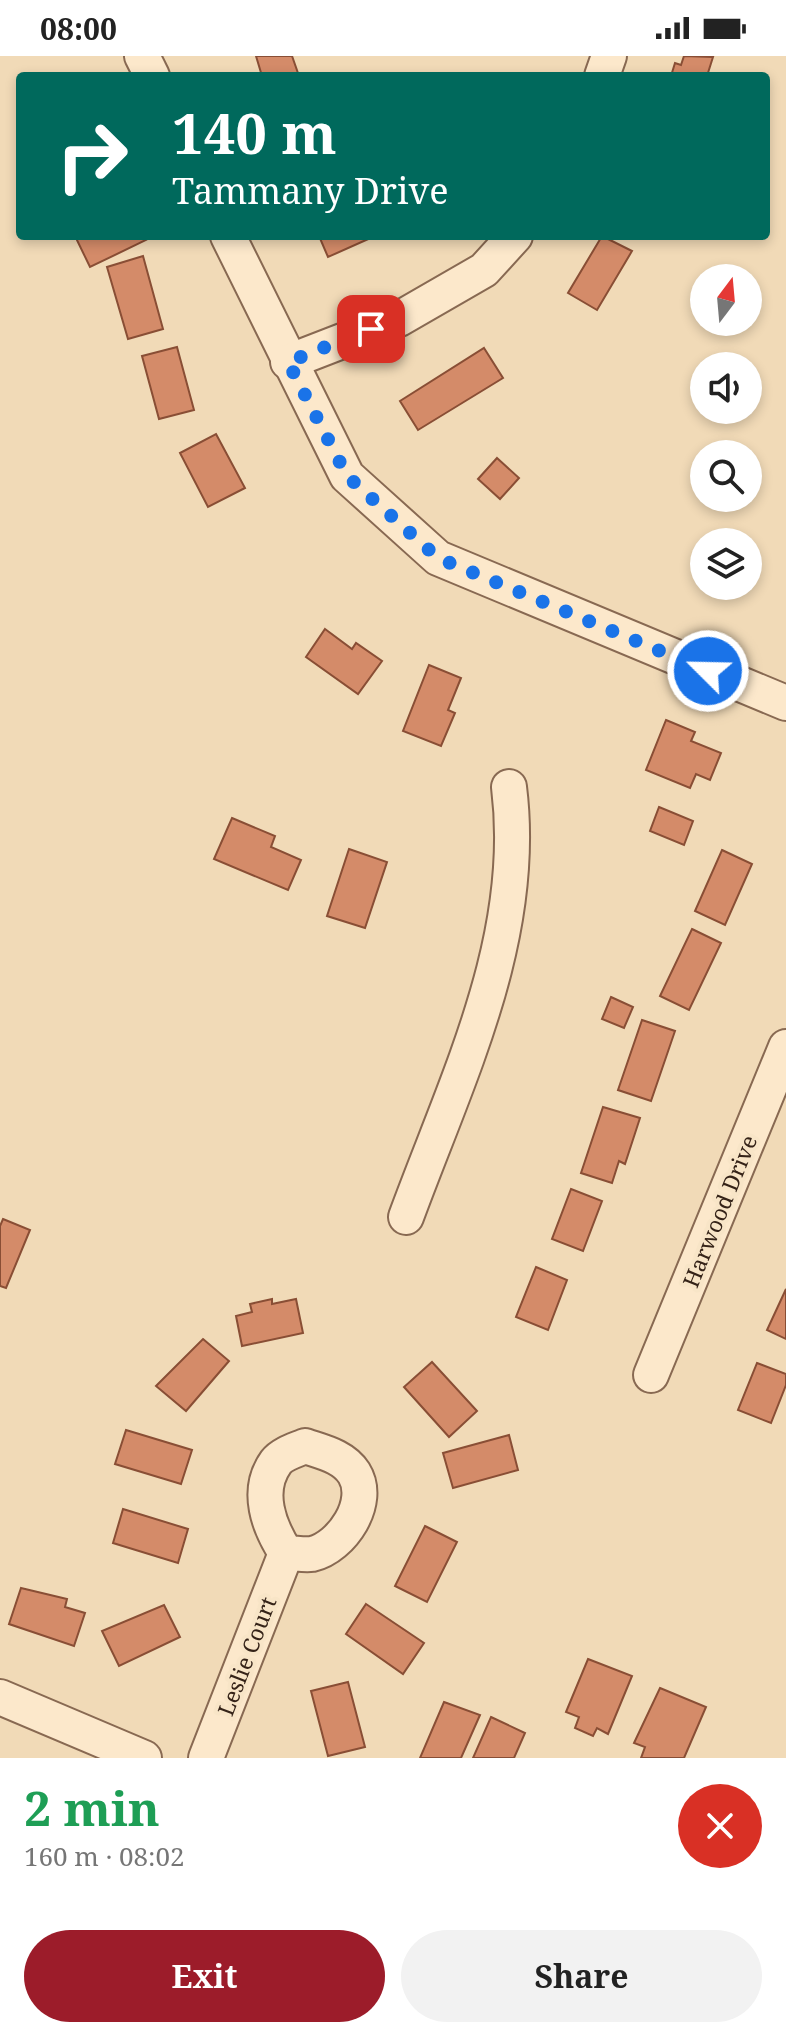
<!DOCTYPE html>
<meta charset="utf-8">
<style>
:root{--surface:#fff;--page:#f2f2f2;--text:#222;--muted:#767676;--accent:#9c1c2a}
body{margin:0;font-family:"Noto Serif",serif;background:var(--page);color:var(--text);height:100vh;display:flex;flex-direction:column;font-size:30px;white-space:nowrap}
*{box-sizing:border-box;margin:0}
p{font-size:26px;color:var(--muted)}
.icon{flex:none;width:44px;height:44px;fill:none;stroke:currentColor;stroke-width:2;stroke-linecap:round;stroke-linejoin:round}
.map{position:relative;height:1702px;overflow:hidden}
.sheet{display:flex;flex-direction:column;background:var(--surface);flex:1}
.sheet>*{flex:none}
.banner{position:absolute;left:16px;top:16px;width:754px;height:168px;border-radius:8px;box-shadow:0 4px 12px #0003;background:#00695c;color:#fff;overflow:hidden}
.needle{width:52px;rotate:16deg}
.controls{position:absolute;left:690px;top:208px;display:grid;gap:16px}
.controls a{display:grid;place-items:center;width:72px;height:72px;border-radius:50%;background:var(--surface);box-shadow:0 4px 12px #0003;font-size:40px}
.pin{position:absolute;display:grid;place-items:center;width:68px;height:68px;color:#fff;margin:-34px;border-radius:16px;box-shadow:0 4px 12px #0006}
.me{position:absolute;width:88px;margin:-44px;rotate:293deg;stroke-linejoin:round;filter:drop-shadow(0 0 6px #0008)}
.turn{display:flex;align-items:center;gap:28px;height:168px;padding:0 24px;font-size:36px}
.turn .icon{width:104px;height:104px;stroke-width:2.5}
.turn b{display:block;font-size:56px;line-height:68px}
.round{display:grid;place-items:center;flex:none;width:84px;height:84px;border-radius:42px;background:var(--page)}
.summary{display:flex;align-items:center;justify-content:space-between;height:136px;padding:0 24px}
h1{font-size:48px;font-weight:700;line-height:60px;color:#1e9e55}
.action{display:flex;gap:16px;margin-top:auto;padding:16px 24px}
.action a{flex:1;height:92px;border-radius:48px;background:var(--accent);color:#fff;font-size:32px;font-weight:700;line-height:92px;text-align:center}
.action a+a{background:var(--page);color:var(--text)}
.status{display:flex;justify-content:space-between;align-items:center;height:56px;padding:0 40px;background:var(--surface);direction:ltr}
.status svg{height:22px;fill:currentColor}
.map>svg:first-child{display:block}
</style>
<div class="status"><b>08:00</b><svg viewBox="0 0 49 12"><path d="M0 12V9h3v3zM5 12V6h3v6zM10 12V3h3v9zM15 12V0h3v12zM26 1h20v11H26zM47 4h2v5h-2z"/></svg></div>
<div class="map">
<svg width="786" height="1702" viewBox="0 0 786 1702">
<rect width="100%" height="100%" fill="#f1dab7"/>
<g fill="#d48b69" stroke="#894e35" stroke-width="2">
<path d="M256,0H292L299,20H262Z"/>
<path d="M684,0L713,1L707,20H671L675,7L681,9Z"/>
<path d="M75,180H143L146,184L90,211Z"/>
<path d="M319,180H375L328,201Z"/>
<path d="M602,180L632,195L597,254L568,237Z"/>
<path d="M143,200L163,273L128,283L107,211Z"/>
<path d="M177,291L194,354L159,363L142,300Z"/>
<path d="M484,292L503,322L418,374L400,345Z"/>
<path d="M216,378L245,432L208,451L180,397Z"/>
<path d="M497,402L519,422L500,443L478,423Z"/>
<path d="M325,573L352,593L356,587L382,605L358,638L306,601Z"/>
<path d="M429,609L461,622L448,654L455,657L441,690L403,675Z"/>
<path d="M666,664L695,676L691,685L721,697L710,724L696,718L690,732L646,714Z"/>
<path d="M659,751L693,765L684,789L650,775Z"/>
<path d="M232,762L275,780L271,791L301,804L288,834L214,803Z"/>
<path d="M349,793L387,806L365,872L327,860Z"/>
<path d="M722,794L752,808L725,869L695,855Z"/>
<path d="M692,873L721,887L689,954L660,940Z"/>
<path d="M611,941L633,951L624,972L602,963Z"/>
<path d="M642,964L675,975L651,1045L618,1034Z"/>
<path d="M603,1051L640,1062L625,1108L619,1105L612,1127L581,1117Z"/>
<path d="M571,1133L602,1145L583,1195L552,1183Z"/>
<path d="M3,1163L30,1174L6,1232L0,1230V1170Z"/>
<path d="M536,1211L567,1224L548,1274L516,1261Z"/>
<path d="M786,1233V1283L767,1274Z"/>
<path d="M272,1243V1248L296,1243L303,1277L242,1290L236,1260L252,1256L250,1248Z"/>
<path d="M203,1283L229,1305L186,1355L156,1330Z"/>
<path d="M432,1306L477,1355L449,1381L404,1331Z"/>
<path d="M757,1307L786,1318V1329L771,1367L738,1354Z"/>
<path d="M126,1374L192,1394L181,1428L115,1408Z"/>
<path d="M509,1379L518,1414L453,1432L443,1397Z"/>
<path d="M123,1453L188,1473L178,1507L113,1487Z"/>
<path d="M425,1470L457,1486L427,1546L395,1530Z"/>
<path d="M21,1532L67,1543L65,1551L85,1557L74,1590L9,1568Z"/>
<path d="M366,1548L424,1587L403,1618L346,1578Z"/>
<path d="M164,1549L180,1581L119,1610L102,1575Z"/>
<path d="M588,1603L632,1620L608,1678L597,1672L593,1680L575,1672L579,1661L566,1656Z"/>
<path d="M348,1626L365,1691L328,1700L311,1635Z"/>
<path d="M660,1632L706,1651L684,1702H641L645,1691L634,1687Z"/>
<path d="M444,1646L480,1659L461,1702H420Z"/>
<path d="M491,1661L525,1677L514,1702H473Z"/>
</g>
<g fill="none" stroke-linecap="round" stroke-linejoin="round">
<g stroke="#886952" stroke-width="38">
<g id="minor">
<path d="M142,0L152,20"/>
<path d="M602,20L609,0"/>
<path d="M228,180L347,420L438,502L786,647"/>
<path d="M288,306L399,263L484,214L515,180"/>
<path d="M406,1161C457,1022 528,882 509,731"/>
<path d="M651,1319L786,991"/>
<path d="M305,1390C322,1396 343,1400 354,1417C372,1446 342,1491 312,1498C304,1499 294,1497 286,1497C269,1471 255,1435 276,1406C282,1398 296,1394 305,1390Z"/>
<path d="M0,1641L144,1702"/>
<path d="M206,1702L286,1497"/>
</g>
</g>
<use href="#minor" stroke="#fce8cb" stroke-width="34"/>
</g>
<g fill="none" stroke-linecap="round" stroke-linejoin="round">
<path stroke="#1a73e8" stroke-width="14" stroke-dasharray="0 25.2" d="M371,273L288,306L347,420L438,502L708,615"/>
</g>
<g text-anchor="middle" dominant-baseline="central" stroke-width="8" stroke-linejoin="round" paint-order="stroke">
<g font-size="22" fill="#352318" stroke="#f8e5c7">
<text transform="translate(719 1155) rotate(-68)">Harwood Drive</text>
<text transform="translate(246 1600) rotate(-69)">Leslie Court</text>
</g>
</g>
</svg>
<div class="controls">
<a><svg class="needle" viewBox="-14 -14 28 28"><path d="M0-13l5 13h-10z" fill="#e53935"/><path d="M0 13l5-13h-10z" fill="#767676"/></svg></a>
<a><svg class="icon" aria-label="sound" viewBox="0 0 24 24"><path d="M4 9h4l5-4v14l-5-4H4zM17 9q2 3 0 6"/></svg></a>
<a><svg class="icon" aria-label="search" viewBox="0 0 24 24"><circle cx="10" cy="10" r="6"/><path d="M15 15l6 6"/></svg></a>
<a><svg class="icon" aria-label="layers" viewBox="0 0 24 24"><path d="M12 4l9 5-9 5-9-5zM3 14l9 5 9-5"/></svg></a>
</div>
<div class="pin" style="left:371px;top:273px;background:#d93025"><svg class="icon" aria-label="arrive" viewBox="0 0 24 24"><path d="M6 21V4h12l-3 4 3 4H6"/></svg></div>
<svg class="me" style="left:708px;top:615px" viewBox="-20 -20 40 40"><circle r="17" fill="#1a73e8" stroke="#fff" stroke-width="3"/><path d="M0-11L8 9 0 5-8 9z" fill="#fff"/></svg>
<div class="banner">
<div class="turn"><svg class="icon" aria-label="right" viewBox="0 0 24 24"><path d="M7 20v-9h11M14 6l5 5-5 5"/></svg><div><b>140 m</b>Tammany Drive</div></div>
</div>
</div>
<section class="sheet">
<div class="summary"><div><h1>2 min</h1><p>160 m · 08:02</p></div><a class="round" style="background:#d93025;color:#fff"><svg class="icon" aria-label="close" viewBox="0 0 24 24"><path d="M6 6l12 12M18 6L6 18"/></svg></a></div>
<div class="action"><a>Exit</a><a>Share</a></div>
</section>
